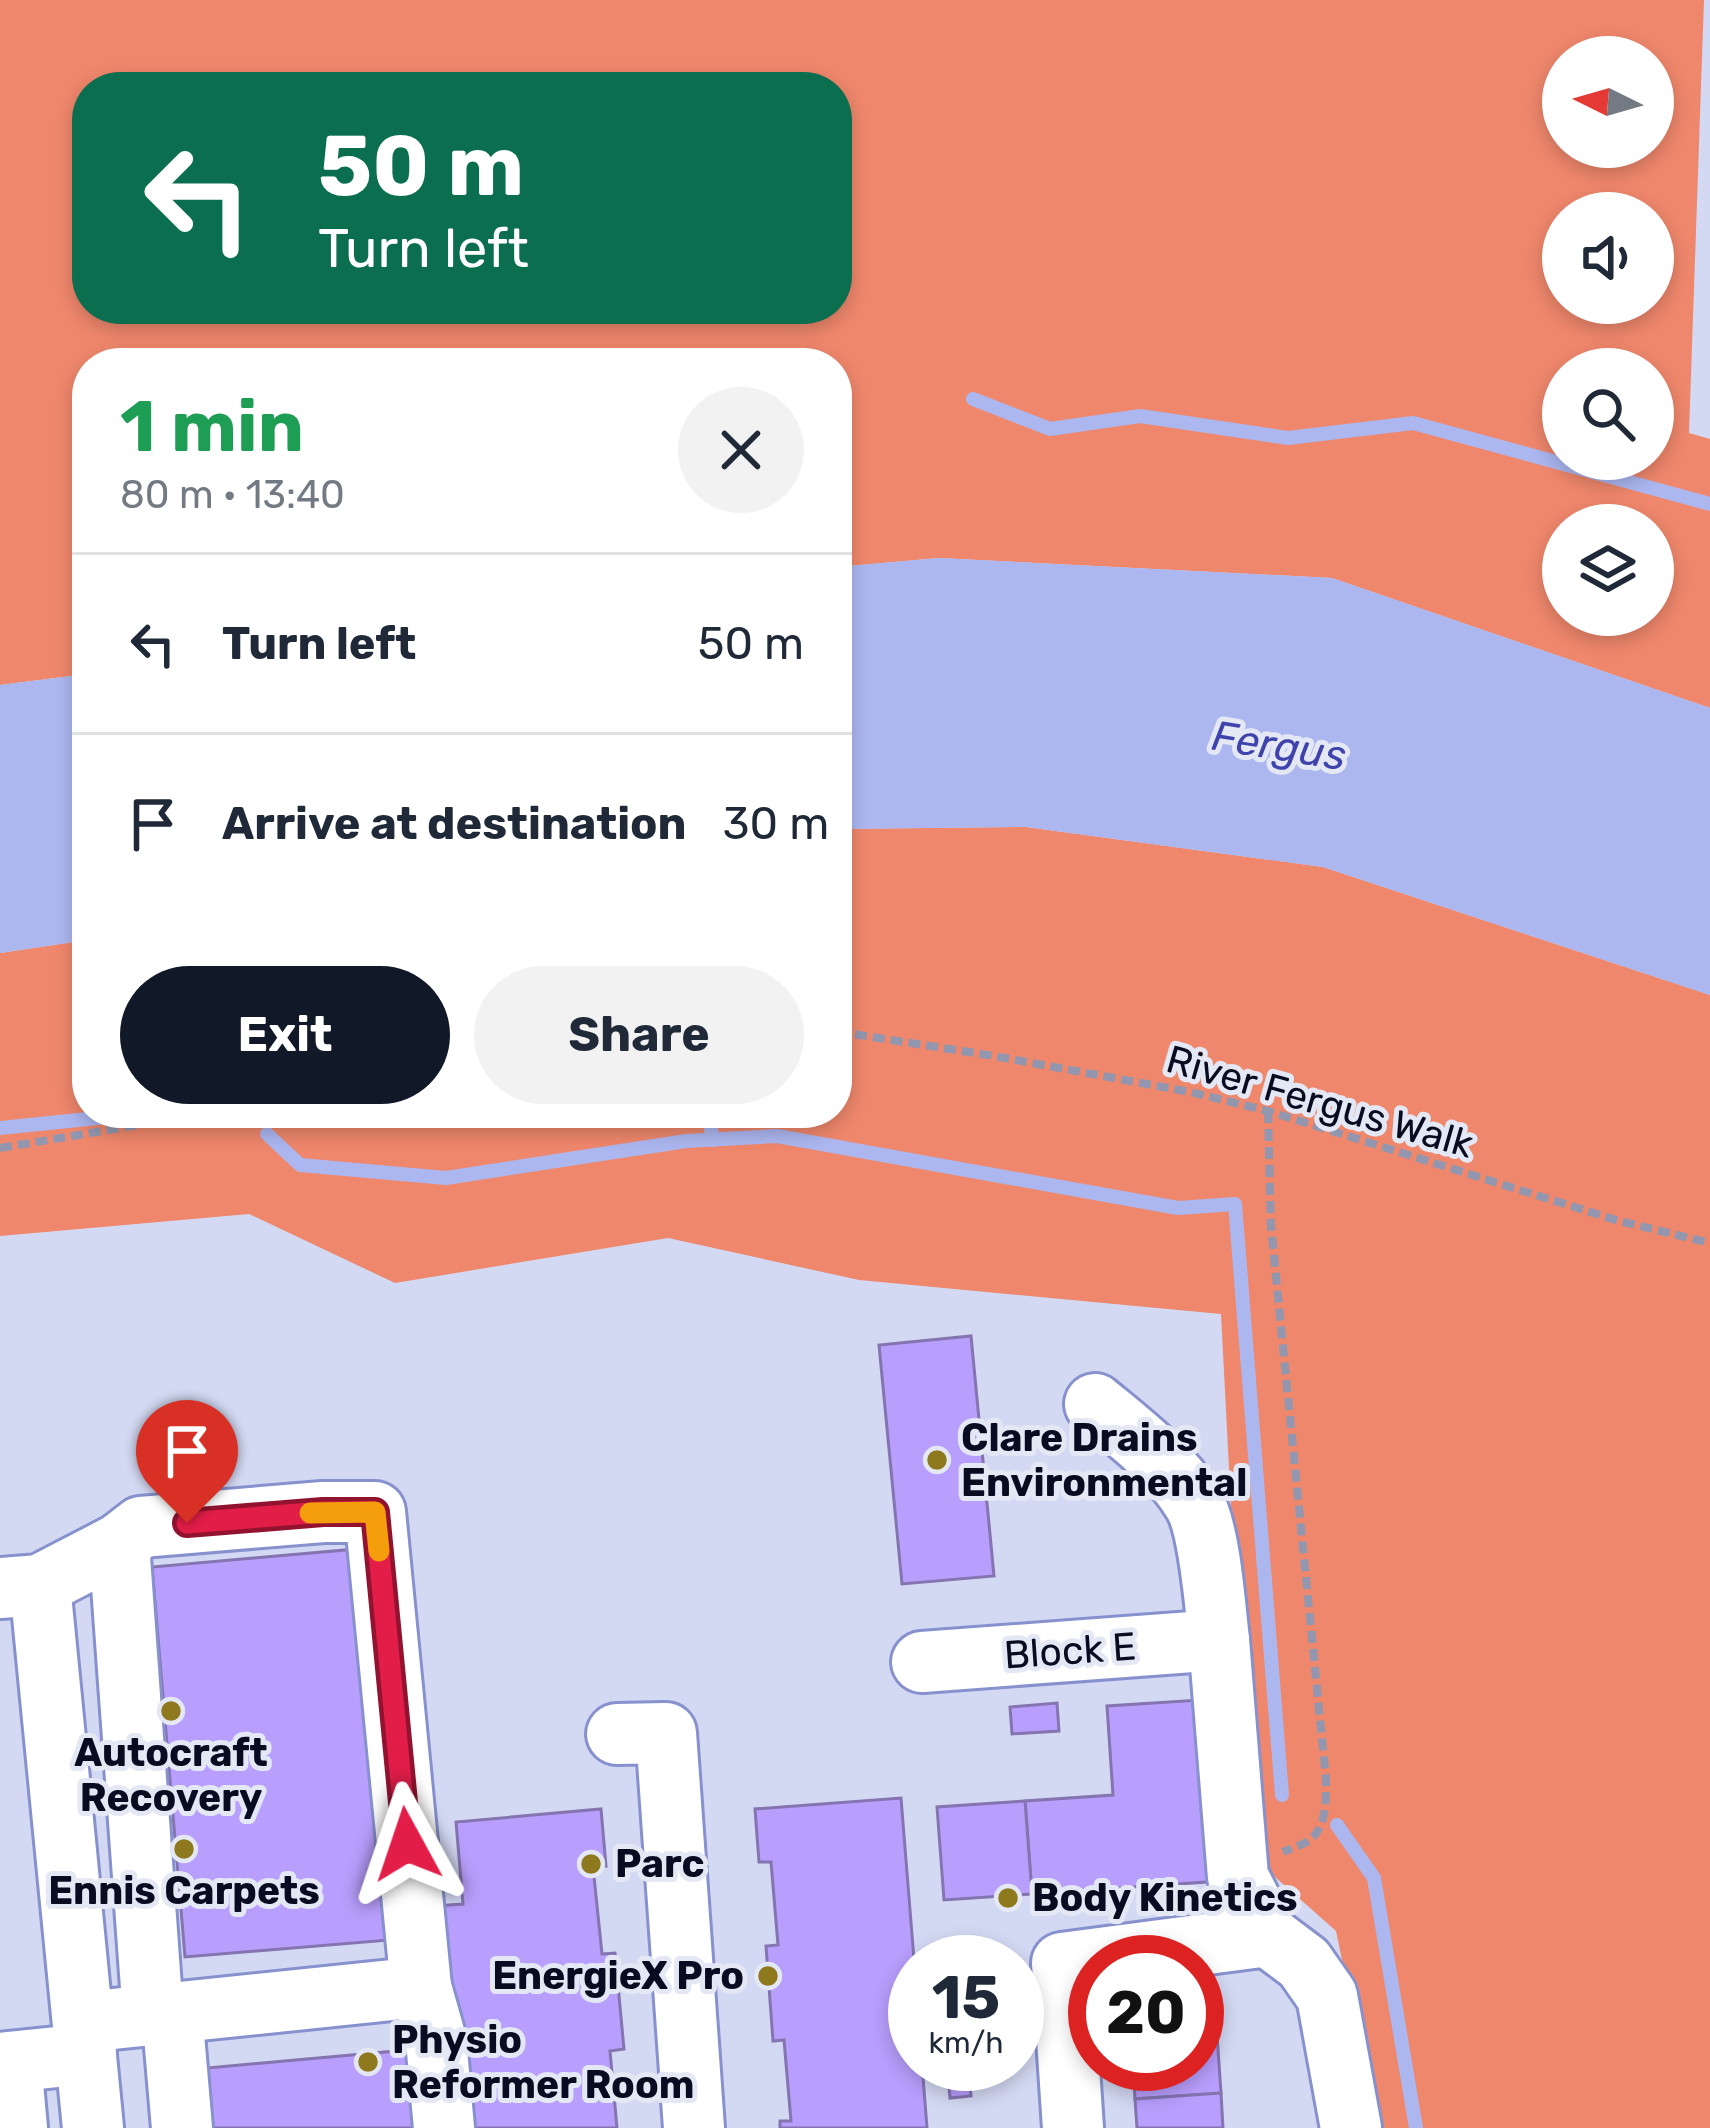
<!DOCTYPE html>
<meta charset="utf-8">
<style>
:root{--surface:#fff;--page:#f2f2f3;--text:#1f2937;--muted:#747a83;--line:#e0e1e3;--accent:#111827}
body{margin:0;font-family:Rubik,sans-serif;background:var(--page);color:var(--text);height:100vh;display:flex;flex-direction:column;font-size:45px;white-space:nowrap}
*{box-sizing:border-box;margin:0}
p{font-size:39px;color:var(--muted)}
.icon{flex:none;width:66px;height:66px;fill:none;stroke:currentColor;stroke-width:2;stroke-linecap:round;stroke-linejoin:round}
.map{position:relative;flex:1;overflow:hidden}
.drawer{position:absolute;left:72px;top:348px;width:780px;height:780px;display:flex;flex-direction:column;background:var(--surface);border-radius:48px;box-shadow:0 6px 18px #0003}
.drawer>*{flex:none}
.top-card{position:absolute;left:72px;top:72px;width:780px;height:252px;border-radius:48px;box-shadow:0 6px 18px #0003;background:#0b6e4f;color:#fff;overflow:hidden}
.needle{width:78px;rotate:275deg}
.fabs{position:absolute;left:1542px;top:36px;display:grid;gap:24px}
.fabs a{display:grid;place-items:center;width:132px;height:132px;border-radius:50%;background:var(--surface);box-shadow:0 6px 18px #0003;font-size:60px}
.speed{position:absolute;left:888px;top:1935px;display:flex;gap:24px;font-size:60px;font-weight:700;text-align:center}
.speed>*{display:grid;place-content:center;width:156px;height:156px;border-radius:50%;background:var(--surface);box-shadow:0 6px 18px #0003;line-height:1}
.speed small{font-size:30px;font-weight:400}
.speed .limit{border:18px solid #d22;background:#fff;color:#111}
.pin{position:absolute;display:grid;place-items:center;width:102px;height:102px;color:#fff;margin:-123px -51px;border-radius:50% 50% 50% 0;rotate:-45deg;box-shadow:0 0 12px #0007}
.pin .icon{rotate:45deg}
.me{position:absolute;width:132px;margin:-66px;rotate:355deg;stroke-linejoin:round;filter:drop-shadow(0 0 9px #0008)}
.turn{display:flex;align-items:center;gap:42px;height:252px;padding:0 48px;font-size:54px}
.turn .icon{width:156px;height:156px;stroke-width:2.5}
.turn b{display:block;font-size:84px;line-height:102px}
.round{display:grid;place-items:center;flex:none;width:126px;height:126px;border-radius:63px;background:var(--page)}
.head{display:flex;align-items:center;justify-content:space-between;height:204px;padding:0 48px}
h1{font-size:72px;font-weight:700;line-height:90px;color:#1e9e55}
.button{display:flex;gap:24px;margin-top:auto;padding:24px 48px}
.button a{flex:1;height:138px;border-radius:72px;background:var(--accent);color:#fff;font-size:48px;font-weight:700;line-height:138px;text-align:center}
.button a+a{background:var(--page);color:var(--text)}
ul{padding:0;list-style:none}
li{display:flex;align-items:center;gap:36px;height:180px;padding:0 48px;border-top:3px solid var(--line)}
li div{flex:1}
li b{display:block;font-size:45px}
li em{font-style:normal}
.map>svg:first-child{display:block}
</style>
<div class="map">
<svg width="1710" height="2128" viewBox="0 0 1710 2128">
<rect width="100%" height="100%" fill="#d3d9f3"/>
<g fill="#ef876c" fill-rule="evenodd">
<path d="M0,0H1704L1689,433L1710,439V708L1332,578L939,558L837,567V363H87V674L0,685ZM1563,57H1653V147H1563ZM87,87H837V309H87ZM1563,213H1653V303H1563ZM1563,369H1653V459H1563ZM1563,525H1653V615H1563Z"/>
<path d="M1026,827L1323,867L1710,995V2128H1377L1336,1931L1249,1854L1221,1314L859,1280L668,1238L395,1283L249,1214L0,1236V953L87,940V1113H837V829Z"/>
</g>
<g fill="#acb7f0">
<path d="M939,558L1332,578L1710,708V995L1323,867L1026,827L837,829V567Z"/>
<path d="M87,674V940L0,953V685Z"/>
</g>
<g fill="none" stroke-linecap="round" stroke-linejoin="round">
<g stroke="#acb7f0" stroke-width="14">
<path d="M973,399L1050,429L1140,416L1288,438L1413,423L1710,504"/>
<path d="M708,1113L713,1140"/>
<path d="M0,1128L146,1113"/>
<path d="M267,1134L300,1165L446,1178L686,1141L777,1136L1178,1208L1235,1204L1282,1795"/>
<path d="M1337,1825L1374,1878L1416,2128"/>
</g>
</g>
<g fill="#b89efd" stroke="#8474b0" stroke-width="3">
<path d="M971,1336L994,1576L902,1584L879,1345Z"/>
<path d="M357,1549L390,1940L185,1957L152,1567Z"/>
<path d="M1200,1700L1221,1881L1032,1894L1025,1801L1113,1795L1107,1706Z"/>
<path d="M1057,1703L1059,1731L1012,1734L1010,1707Z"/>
<path d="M901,1798L915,1972V2064H922L927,2128H780V2121H791L784,2040L773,2041L766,1946L778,1945L771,1862H759L755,1809Z"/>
<path d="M1025,1801L1032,1894L944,1900L937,1807Z"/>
<path d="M601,1809L606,1866L593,1867L602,1954L615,1953L624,2049L610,2051L617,2128H455L435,1906L463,1904L456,1822Z"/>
<path d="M1215,2005L1221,2093L1135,2099L1133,2064H1197V2006Z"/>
<path d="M419,2049L426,2128H212L207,2068Z"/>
<path d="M969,2076L971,2096L950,2098L948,2077Z"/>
<path d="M1221,2093L1223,2128H1137L1135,2099Z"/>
</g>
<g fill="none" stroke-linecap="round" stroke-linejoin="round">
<g stroke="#8691ce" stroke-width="66">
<g id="minor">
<path d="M1095,1404C1130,1433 1170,1463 1194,1503C1210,1530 1215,1606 1219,1640"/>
<path d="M119,1544L153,2015"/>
<path d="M40,1585L93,2128"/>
<path d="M0,1588L40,1585L119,1544L141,1527L323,1512H375L421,1987L436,2040L444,2128"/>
<path d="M922,1662L1219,1640L1238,1877L1268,1936L1304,1963L1327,1996L1351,2128"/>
<path d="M617,1734L666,1733L694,2128"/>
<path d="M172,2012L182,2128"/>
<path d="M113,2019L421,1987"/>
<path d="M11,2062L17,2128"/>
<path d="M0,2063L86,2054"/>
<path d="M1073,2128L1062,1963L1268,1936"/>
</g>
</g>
<g stroke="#9297af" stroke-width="8" stroke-dasharray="12 6" stroke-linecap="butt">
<path d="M837,1034H853L994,1056L1190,1092L1268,1111L1619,1221L1710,1243"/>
<path d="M1268,1111L1271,1226L1326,1779C1326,1799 1327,1825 1311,1839C1304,1845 1291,1848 1283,1852"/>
<path d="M0,1148L211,1113"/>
</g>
<use href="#minor" stroke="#fff" stroke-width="60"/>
</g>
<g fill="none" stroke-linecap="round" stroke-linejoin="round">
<g stroke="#92132f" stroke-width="30">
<path id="route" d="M187,1523L323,1512H375L407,1844"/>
</g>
<use href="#route" stroke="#e11d48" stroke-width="21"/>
<path stroke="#f59e0b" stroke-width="21" d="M310,1513L375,1512L379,1551"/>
</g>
<g fill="#8e791f" stroke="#e4e7f4" stroke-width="4.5">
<circle cx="937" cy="1460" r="12"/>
<circle cx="171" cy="1711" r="12"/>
<circle cx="184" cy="1849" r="12"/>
<circle cx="591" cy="1864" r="12"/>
<circle cx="1008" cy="1898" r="12"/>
<circle cx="768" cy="1976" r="12"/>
<circle cx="368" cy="2062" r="12"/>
</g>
<g text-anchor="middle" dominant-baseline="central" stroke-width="10" stroke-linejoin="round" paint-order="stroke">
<g font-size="39" fill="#090b20" stroke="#e4e7f4">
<text transform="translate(1320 1102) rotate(16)">River Fergus Walk</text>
<text transform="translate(1070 1651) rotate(-4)">Block E</text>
</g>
<g font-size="39" font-weight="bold" fill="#090b20" stroke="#e4e7f4" text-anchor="start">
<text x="961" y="1438">Clare Drains<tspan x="961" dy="45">Environmental</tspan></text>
<text x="171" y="1753" text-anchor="middle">Autocraft<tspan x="171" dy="45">Recovery</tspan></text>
<text x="615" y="1864">Parc</text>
<text x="184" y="1891" text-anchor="middle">Ennis Carpets</text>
<text x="1032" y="1898">Body Kinetics</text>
<text x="744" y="1976" text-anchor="end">EnergieX Pro</text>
<text x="392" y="2040">Physio<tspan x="392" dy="45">Reformer Room</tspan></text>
</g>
<g font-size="42" font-style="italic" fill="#3f43ac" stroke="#e4e7f4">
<text transform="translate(1279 746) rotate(9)">Fergus</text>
</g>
</g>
</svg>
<div class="fabs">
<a><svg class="needle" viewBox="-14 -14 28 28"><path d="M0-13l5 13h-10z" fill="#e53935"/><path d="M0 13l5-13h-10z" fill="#747a83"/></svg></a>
<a><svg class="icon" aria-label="sound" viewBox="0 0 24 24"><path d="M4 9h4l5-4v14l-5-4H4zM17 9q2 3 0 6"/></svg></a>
<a><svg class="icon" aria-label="search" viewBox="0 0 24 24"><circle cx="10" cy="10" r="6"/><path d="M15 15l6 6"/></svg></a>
<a><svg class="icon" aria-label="layers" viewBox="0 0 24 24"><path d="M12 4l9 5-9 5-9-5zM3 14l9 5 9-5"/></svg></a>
</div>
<div class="speed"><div>15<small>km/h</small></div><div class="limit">20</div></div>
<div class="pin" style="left:187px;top:1523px;background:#d93025"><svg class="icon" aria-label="arrive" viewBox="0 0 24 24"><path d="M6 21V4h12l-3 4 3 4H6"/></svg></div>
<svg class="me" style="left:407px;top:1844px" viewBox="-20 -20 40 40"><path d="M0-17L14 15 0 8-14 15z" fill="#e11d48" stroke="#fff" stroke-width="4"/></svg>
<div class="top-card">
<div class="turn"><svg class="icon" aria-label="left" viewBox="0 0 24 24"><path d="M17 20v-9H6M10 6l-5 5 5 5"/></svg><div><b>50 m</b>Turn left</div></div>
</div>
<section class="drawer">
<div class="head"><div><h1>1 min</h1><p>80 m · 13:40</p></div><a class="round"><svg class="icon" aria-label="close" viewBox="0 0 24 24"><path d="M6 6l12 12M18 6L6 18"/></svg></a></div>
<ul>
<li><svg class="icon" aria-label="left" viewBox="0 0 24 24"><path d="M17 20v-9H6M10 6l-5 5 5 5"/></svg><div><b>Turn left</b></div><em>50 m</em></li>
<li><svg class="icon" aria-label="arrive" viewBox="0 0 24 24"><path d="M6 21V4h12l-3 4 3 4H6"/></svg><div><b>Arrive at destination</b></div><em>30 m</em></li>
</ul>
<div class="button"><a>Exit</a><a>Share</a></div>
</section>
</div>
